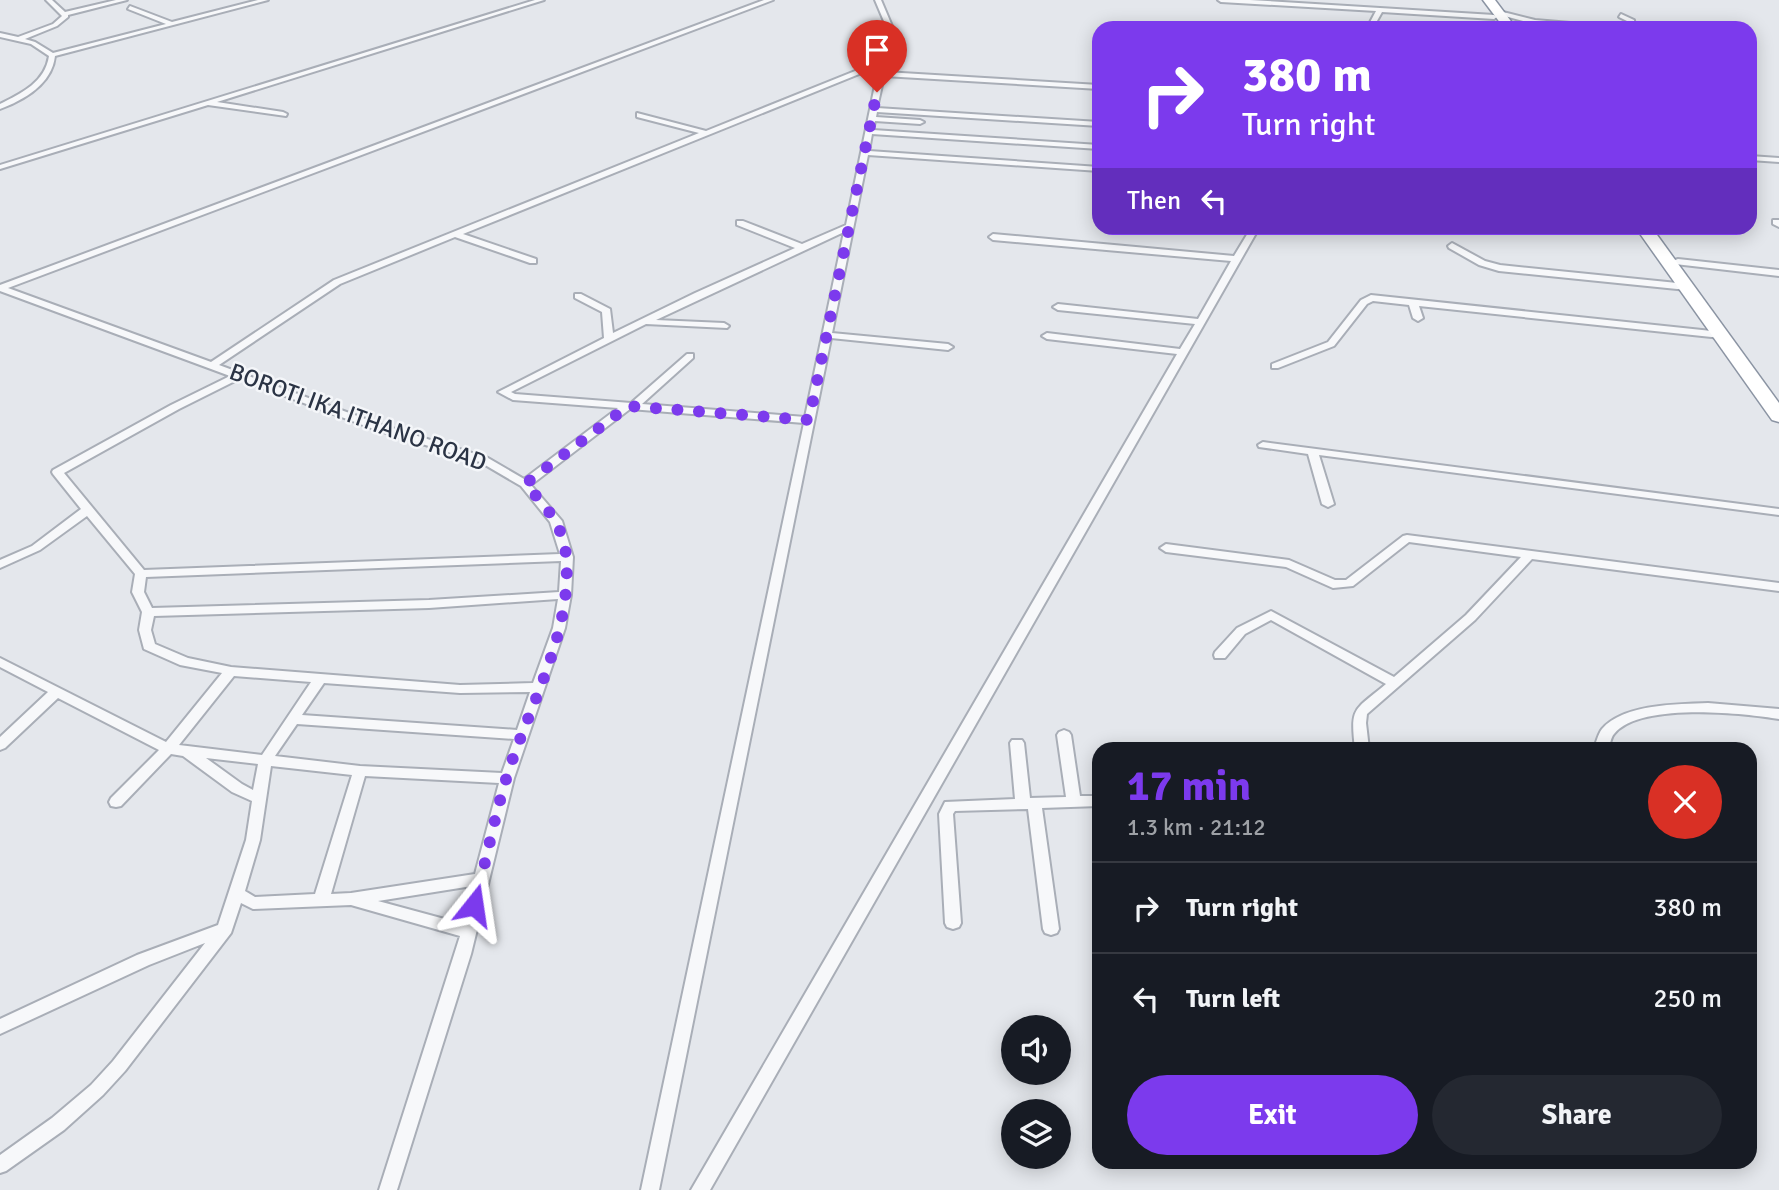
<!DOCTYPE html>
<meta charset="utf-8">
<style>
:root{--surface:#171b24;--page:#242831;--text:#f1f3f6;--muted:#9ea1a6;--line:#363941;--accent:#7c3aed}
body{margin:0;font-family:Signika,sans-serif;background:var(--page);color:var(--text);height:100vh;display:flex;flex-direction:column;font-size:26px;white-space:nowrap}
*{box-sizing:border-box;margin:0}
p{font-size:23px;color:var(--muted)}
.icon{flex:none;width:38px;height:38px;fill:none;stroke:currentColor;stroke-width:2;stroke-linecap:round;stroke-linejoin:round}
.map{position:relative;flex:1;overflow:hidden}
.panel{position:absolute;left:1092px;top:742px;width:665px;height:427px;display:flex;flex-direction:column;background:var(--surface);border-radius:21px;box-shadow:0 4px 18px #0003}
.panel>*{flex:none}
.top-card{position:absolute;left:1092px;top:21px;width:665px;height:214px;border-radius:21px;box-shadow:0 4px 18px #0003;background:#7c3aed;color:#fff;overflow:hidden}
.fabs{position:absolute;left:1001px;top:1015px;display:grid;gap:14px}
.fabs a{display:grid;place-items:center;width:70px;height:70px;border-radius:50%;background:var(--surface);box-shadow:0 4px 18px #0003;font-size:35px}
.pin{position:absolute;display:grid;place-items:center;width:60px;height:60px;color:#fff;margin:-72px -30px;border-radius:50% 50% 50% 0;rotate:-45deg;box-shadow:0 0 7px #0007}
.pin .icon{rotate:45deg}
.me{position:absolute;width:77px;margin:-38px;rotate:15deg;stroke-linejoin:round;filter:drop-shadow(0 0 5px #0008)}
.turn{display:flex;align-items:center;gap:24px;height:147px;padding:0 35px;font-size:32px}
.turn .icon{width:91px;height:91px;stroke-width:2.5}
.turn b{display:block;font-size:49px;line-height:60px}
.then{display:flex;align-items:center;height:66px;padding:0 35px;background:#0003;gap:14px;font-size:26px}
.round{display:grid;place-items:center;flex:none;width:74px;height:74px;border-radius:37px;background:var(--page)}
.overview{display:flex;align-items:center;justify-content:space-between;height:119px;padding:0 35px}
h1{font-size:42px;font-weight:700;line-height:52px;color:var(--accent)}
.button{display:flex;gap:14px;margin-top:auto;padding:14px 35px}
.button a{flex:1;height:80px;border-radius:42px;background:var(--accent);color:#fff;font-size:28px;font-weight:700;line-height:80px;text-align:center}
.button a+a{background:var(--page);color:var(--text)}
ul{padding:0;list-style:none}
li{display:flex;align-items:center;gap:21px;height:91px;padding:0 35px;border-top:2px solid var(--line)}
li div{flex:1}
li b{display:block;font-size:26px}
li em{font-style:normal}
.map>svg:first-child{display:block}
</style>
<div class="map">
<svg width="1779" height="1190" viewBox="0 0 1779 1190">
<rect width="100%" height="100%" fill="#e4e7ec"/>
<g fill="none" stroke-linecap="round" stroke-linejoin="round">
<g stroke="#a9aeb7" stroke-width="4">
<g id="street">
<path d="M46,0H52L65,12L116,0H127L68,15V17L57,26L25,39L35,42L53,53L166,24L128,9L130,6L172,22L258,0H268L55,56C52,84 24,100 0,109V104C22,93 45,82 49,56L31,44L0,37V33L18,37L53,24L62,16Z"/>
<path d="M535,0H544L217,102L283,112L287,114L286,116L208,105L0,169V165Z"/>
<path d="M764,0H773L8,288L211,362L334,280L699,133L637,117V113L706,131L880,61L886,26L875,0H881L892,26L885,72L1099,85V89L884,76L877,108L1099,122V126L877,112L876,117L920,120L924,122L920,124L875,121L873,130L1099,145V149L872,134L869,151L1099,167V171L868,155L832,333L948,344L953,347L948,350L831,338L659,1190H641L804,423L630,409L531,485L562,521L573,557L571,595L565,628L514,778L471,954L397,1190H379L460,936L351,905L253,909L241,903L231,933L125,1071L103,1095L64,1130L6,1171L0,1173V1155L52,1118L91,1085L113,1061L205,943L149,965L0,1034V1019L137,955L218,925L246,840L252,801L232,792L183,756L171,754L121,806L116,807L111,806L109,802L111,798L159,750L58,698L5,748L0,750V737L48,692L0,667V658L166,742L222,673L180,665L144,649L139,630L142,612L132,592L135,574L87,516L40,550L0,568V560L32,546L81,509L53,474L52,472L53,470L171,405L230,376L0,291V285ZM879,66L846,225L802,244L743,221H737V225L795,248L695,293L613,333L610,309L581,294H575V298L602,312L604,338L498,392L513,400L618,408L524,479L488,458L379,424L219,365L340,284L455,237L530,263H536V259L463,234ZM844,232L805,417L642,404L693,358V354H687L631,403L515,394L511,392L646,324L727,328L729,326L724,323L656,320ZM239,379L371,428L480,462L521,486L550,522L560,554L144,570L64,473L179,409ZM561,561L559,592L429,600L152,608L144,592L146,577ZM558,599L553,628L533,683L460,685L231,667L188,658L155,644L151,630L154,616L429,608ZM234,676L311,682L262,755L179,745ZM324,683L460,693L530,692L517,730L302,715ZM297,724L514,739L502,773L360,766L275,756ZM206,758L258,764L253,790L242,784ZM271,766L352,775L315,894L255,897L245,891L260,840ZM365,776L499,783L475,874L351,893L331,894ZM472,886L463,924L378,901Z"/>
<path d="M1218,0H1250L1494,15L1497,17L1494,19L1382,12L1373,28H1367L1376,11L1221,2Z"/>
<path d="M1499,11L1535,20L1606,26L1609,28L1535,24L1497,14Z"/>
<path d="M1621,14L1634,20L1635,28H1628L1629,22L1619,17Z"/>
<path d="M1750,156L1779,158V162L1750,160Z"/>
<path d="M1773,220H1779V227L1773,224Z"/>
<path d="M1251,228H1259L710,1190H691L1177,354L1047,339L1042,336L1047,333L1180,349L1195,324L1058,310L1053,307L1058,304L1198,319L1231,261L993,240L989,237L993,234L1234,256Z"/>
<path d="M1452,243L1485,261L1500,265L1687,284L1692,287L1687,290L1499,271L1479,265L1449,248L1448,246Z"/>
<path d="M1678,259L1779,270V276L1675,264V260Z"/>
<path d="M1371,295L1721,332L1726,335L1721,338L1419,306L1423,318L1418,321L1413,318L1409,305L1373,301L1367,304L1334,346L1278,368H1272V364L1328,342L1361,300Z"/>
<path d="M1263,442L1779,509V515L1319,455L1334,504L1328,507L1322,504L1308,454L1259,447L1258,445Z"/>
<path d="M1407,535L1779,583V591L1532,559L1475,620L1367,714L1366,723L1369,749H1355C1350,706 1354,711 1386,684L1271,620L1245,634L1225,658H1215L1214,655L1215,652L1237,628L1271,611L1394,677L1466,615L1521,557L1409,542L1353,586L1333,588L1286,567L1166,552L1160,548L1166,544L1289,560L1335,580H1346L1403,536Z"/>
<path d="M1708,703L1779,709V719C1743,713 1639,702 1614,734C1611,737 1610,745 1608,749H1594C1596,743 1598,734 1602,729C1623,704 1678,704 1708,703Z"/>
<path d="M1064,730L1069,732L1071,735L1080,796H1099V806L1042,808L1059,929L1057,933L1051,935L1045,933L1043,929L1028,809L955,811L953,814L961,923L959,927L953,929L947,927L945,923L939,814L945,802L1015,799L1010,743L1012,740H1022L1024,743L1030,798L1066,797L1057,735L1059,732Z"/>
</g>
</g>
<g stroke="#8b94a3" stroke-width="3">
<g id="highway">
<path d="M1483,0H1495L1516,28H1504Z"/>
<path d="M1636,228H1652L1779,403V422L1772,420Z"/>
</g>
</g>
<use href="#street" fill="#f7f8fa" fill-rule="evenodd"/>
<use href="#highway" fill="#fff" fill-rule="evenodd"/>
</g>
<g fill="none" stroke-linecap="round" stroke-linejoin="round">
<path stroke="#7c3aed" stroke-width="12" stroke-dasharray="0 21.6" d="M474,905C486,863 494,818 507,776C529,706 573,632 566,556C564,526 545,505 525,484L628,406L809,420L877,92"/>
</g>
<g text-anchor="middle" dominant-baseline="central" stroke-width="5" stroke-linejoin="round" paint-order="stroke">
<g font-size="24" fill="#2b3445" stroke="#f4f6f9">
<text transform="translate(358 417) rotate(20)">BOROTI IKA ITHANO ROAD</text>
</g>
</g>
</svg>
<div class="fabs">
<a><svg class="icon" aria-label="sound" viewBox="0 0 24 24"><path d="M4 9h4l5-4v14l-5-4H4zM17 9q2 3 0 6"/></svg></a>
<a><svg class="icon" aria-label="layers" viewBox="0 0 24 24"><path d="M12 4l9 5-9 5-9-5zM3 14l9 5 9-5"/></svg></a>
</div>
<div class="pin" style="left:877px;top:92px;background:#d93025"><svg class="icon" aria-label="arrive" viewBox="0 0 24 24"><path d="M6 21V4h12l-3 4 3 4H6"/></svg></div>
<svg class="me" style="left:474px;top:905px" viewBox="-20 -20 40 40"><path d="M0-17L14 15 0 8-14 15z" fill="#7c3aed" stroke="#fff" stroke-width="4"/></svg>
<div class="top-card">
<div class="turn"><svg class="icon" aria-label="right" viewBox="0 0 24 24"><path d="M7 20v-9h11M14 6l5 5-5 5"/></svg><div><b>380 m</b>Turn right</div></div>
<div class="then">Then<svg class="icon" aria-label="left" viewBox="0 0 24 24"><path d="M17 20v-9H6M10 6l-5 5 5 5"/></svg></div>
</div>
<section class="panel">
<div class="overview"><div><h1>17 min</h1><p>1.3 km · 21:12</p></div><a class="round" style="background:#d93025;color:#fff"><svg class="icon" aria-label="close" viewBox="0 0 24 24"><path d="M6 6l12 12M18 6L6 18"/></svg></a></div>
<ul>
<li><svg class="icon" aria-label="right" viewBox="0 0 24 24"><path d="M7 20v-9h11M14 6l5 5-5 5"/></svg><div><b>Turn right</b></div><em>380 m</em></li>
<li><svg class="icon" aria-label="left" viewBox="0 0 24 24"><path d="M17 20v-9H6M10 6l-5 5 5 5"/></svg><div><b>Turn left</b></div><em>250 m</em></li>
</ul>
<div class="button"><a>Exit</a><a>Share</a></div>
</section>
</div>
